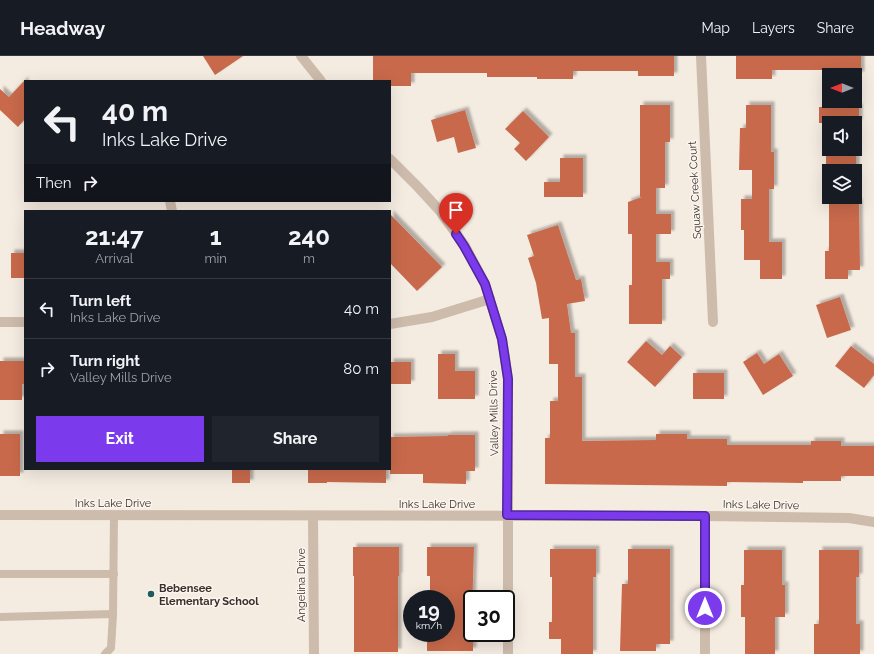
<!DOCTYPE html>
<style>
:root{--surface:#171b24;--page:#20242c;--text:#f1f3f6;--muted:#9ea1a6;--line:#363941;--accent:#7c3aed}
body{margin:0;font-family:Raleway,sans-serif;background:var(--page);color:var(--text);height:100vh;display:flex;flex-direction:column;font-size:15px;white-space:nowrap}
*{box-sizing:border-box;margin:0}
p{font-size:13px;color:var(--muted)}
.icon{flex:none;width:22px;height:22px;fill:none;stroke:currentColor;stroke-width:2;stroke-linecap:round;stroke-linejoin:round}
.map{position:relative;flex:1;overflow:hidden}
.panel{position:absolute;left:24px;top:154px;width:367px;height:260px;display:flex;flex-direction:column;background:var(--surface);border-radius:0px;box-shadow:0 4px 16px #0002}
.panel>*{flex:none}
.guide{position:absolute;left:24px;top:24px;width:367px;height:122px;border-radius:0px;box-shadow:0 4px 16px #0002;background:#171b24;color:var(--text);overflow:hidden}
.needle{width:26px;rotate:270deg}
.fabs{position:absolute;left:822px;top:12px;display:grid;gap:8px}
.fabs a{display:grid;place-items:center;width:40px;height:40px;border-radius:0px;background:var(--surface);box-shadow:0 4px 16px #0002;font-size:20px}
.speed{position:absolute;left:403px;top:534px;display:flex;gap:8px;font-size:20px;font-weight:700;text-align:center}
.speed>*{display:grid;place-content:center;width:52px;height:52px;border-radius:50%;background:var(--surface);box-shadow:0 4px 16px #0002;line-height:1}
.speed small{font-size:10px;font-weight:400}
.speed .limit{border:2px solid #111;border-radius:6px;background:#fff;color:#111}
.pin{position:absolute;display:grid;place-items:center;width:34px;height:34px;color:#fff;margin:-41px -17px;border-radius:50% 50% 50% 0;rotate:-45deg;box-shadow:0 0 4px #0007}
.pin .icon{rotate:45deg}
.me{position:absolute;width:44px;margin:-22px;rotate:0deg;stroke-linejoin:round;filter:drop-shadow(0 0 3px #0008)}
.turn{display:flex;align-items:center;gap:14px;height:84px;padding:0 12px;font-size:18px}
.turn .icon{width:52px;height:52px;stroke-width:2.5}
.turn b{display:block;font-size:28px;line-height:34px}
.then{display:flex;align-items:center;height:38px;padding:0 12px;background:#0003;gap:8px;font-size:15px}
.eta{display:flex;justify-content:space-evenly;align-items:center;height:68px;text-align:center}
.eta b{font-size:24px;font-weight:700;line-height:28px}
.button{display:flex;gap:8px;margin-top:auto;padding:8px 12px}
.button a{flex:1;height:46px;border-radius:0px;background:var(--accent);color:#fff;font-size:16px;font-weight:700;line-height:46px;text-align:center}
.button a+a{background:var(--page);color:var(--text)}
ul{padding:0;list-style:none}
li{display:flex;align-items:center;gap:12px;height:60px;padding:0 12px;border-top:1px solid var(--line)}
li div{flex:1}
li b{display:block;font-size:15px}
li em{font-style:normal}
header{display:flex;align-items:center;gap:24px;box-sizing:border-box;height:56px;padding:0 20px;background:var(--surface);border-bottom:1px solid var(--line)}
header strong{font-size:19px}
nav{display:flex;gap:22px;margin-inline-start:auto;font-size:14px}
.map>svg:first-child{display:block}
</style>
<header>
<strong>Headway</strong>
<nav><a>Map</a><a>Layers</a><a>Share</a></nav>
</header>
<div class="map">
<svg width="874" height="598" viewBox="0 0 874 598">
<defs>
<filter id="shadow"><feDropShadow dx="3.5" dy="-3.5" stdDeviation="1" flood-color="#0004"/></filter>
</defs>
<rect width="100%" height="100%" fill="#f4ebe1"/>
<g fill="#c8694b" filter="url(#shadow)">
<path d="M203,0H243L215,19Z"/>
<path d="M373,0H674V20H638V15H573V23H537V21H487V17H411V30H390V25H373Z"/>
<path d="M736,0H861V19H828V14H772V23H736Z"/>
<path d="M25,24V63L18,71L0,54V33L9,41Z"/>
<path d="M640,49H670V86H665V132H656V158H671V178H656V206H670V223H662V268H629V229H632V178H628V146L642,141H640Z"/>
<path d="M746,49H771V96H774V133H769V186H782V223H760V204H744V174H741V143H752V114H739L740,72H746Z"/>
<rect x="819" y="51" width="40" height="16"/>
<path d="M465,54L476,92L458,97L454,81L437,86L431,64Z"/>
<path d="M523,55L549,81L526,105L514,93L520,87L505,73Z"/>
<rect x="826" y="99" width="30" height="16"/>
<path d="M560,102H583V141H544V126H560Z"/>
<path d="M829,146H859L860,214H848V223H825V195H829Z"/>
<path d="M390,158L442,211L417,235L390,207Z"/>
<path d="M558,169L576,224L581,223L585,245L567,248L571,277H575V321H582V385L656,384V378H687V383H727V389H811V385H841V390H874V420H841V425H803V427L727,426V430L545,428V382H550V345H558V308H549V262L542,263L536,227L528,202L534,200L527,179Z"/>
<rect x="11" y="197" width="14" height="25"/>
<path d="M840,241L851,274L827,282L816,249Z"/>
<path d="M646,285L662,299L670,290L682,301L655,331L627,306Z"/>
<path d="M851,290L874,308V319L864,332L835,310Z"/>
<path d="M757,297L764,308L779,298L793,320L763,339L743,306Z"/>
<path d="M438,298H455V315H475V343H438Z"/>
<path d="M0,305H25V328H22V344H0Z"/>
<rect x="390" y="306" width="21" height="22"/>
<rect x="693" y="317" width="31" height="26"/>
<rect x="0" y="378" width="20" height="42"/>
<path d="M448,379H475V415H466V428L423,427V418H390V381L448,380Z"/>
<rect x="232" y="413" width="18" height="14"/>
<path d="M308,413H386V427L327,426V427H308Z"/>
<path d="M353,491H399V520H398V596H354V520H353Z"/>
<path d="M427,491H474L472,557H463V583H473V595H427V577H446V543H430V520H427Z"/>
<path d="M550,493H596V521H593V598H561V583H549V566H552V521H550Z"/>
<path d="M628,493H670V588H656V595H620L622,528H628Z"/>
<path d="M744,494H782V529H785V561H775V598H745V561H741V529H744Z"/>
<path d="M819,494H859V521H856V568H860V598H814V568H819Z"/>
</g>
<g fill="none" stroke-linecap="round" stroke-linejoin="round">
<g stroke="#cdbbac" stroke-width="8">
<path d="M0,518H114"/>
<path d="M0,561L113,558"/>
<path d="M105,598L111,592L113,558L114,459"/>
</g>
<g stroke="#cdbbac" stroke-width="10">
<path d="M301,0L321,25"/>
<path d="M701,0L713,266"/>
<path d="M390,103L418,131L440,155L465,190L485,228L502,283L508,323V598"/>
<path d="M170,145L172,155"/>
<path d="M0,266H25"/>
<path d="M390,268L432,261L490,243"/>
<path d="M0,459L705,460L849,462L874,466"/>
<path d="M313,460L314,598"/>
<path d="M705,598V460"/>
</g>
</g>
<g fill="none" stroke-linecap="round" stroke-linejoin="round">
<g stroke="#51269a" stroke-width="10">
<path id="route" d="M456,178L464,190L485,228L502,283L508,323L507,459L705,460V552"/>
</g>
<use href="#route" stroke="#7c3aed" stroke-width="7"/>
</g>
<circle fill="#1f5a5e" stroke="#fbf5ee" stroke-width="1.5" cx="151" cy="538" r="4"/>
<g text-anchor="middle" dominant-baseline="central" stroke-width="3" stroke-linejoin="round" paint-order="stroke">
<g font-size="11" fill="#3b302b" stroke="#fbf5ee">
<text transform="translate(695 134) rotate(-93)">Squaw Creek Court</text>
<text transform="translate(494 357) rotate(-91)">Valley Mills Drive</text>
<text x="113" y="447">Inks Lake Drive</text>
<text x="437" y="448">Inks Lake Drive</text>
<text transform="translate(761 449) rotate(1)">Inks Lake Drive</text>
<text transform="translate(301 529) rotate(-90)">Angelina Drive</text>
</g>
<g font-size="11" font-weight="bold" fill="#3b302b" stroke="#fbf5ee" text-anchor="start">
<text x="159" y="532">Bebensee<tspan x="159" dy="13">Elementary School</tspan></text>
</g>
</g>
</svg>
<div class="fabs">
<a><svg class="needle" viewBox="-14 -14 28 28"><path d="M0-13l5 13h-10z" fill="#e53935"/><path d="M0 13l5-13h-10z" fill="#9ea1a6"/></svg></a>
<a><svg class="icon" aria-label="sound" viewBox="0 0 24 24"><path d="M4 9h4l5-4v14l-5-4H4zM17 9q2 3 0 6"/></svg></a>
<a><svg class="icon" aria-label="layers" viewBox="0 0 24 24"><path d="M12 4l9 5-9 5-9-5zM3 14l9 5 9-5"/></svg></a>
</div>
<div class="speed"><div>19<small>km/h</small></div><div class="limit">30</div></div>
<div class="pin" style="left:456px;top:178px;background:#d93025"><svg class="icon" aria-label="arrive" viewBox="0 0 24 24"><path d="M6 21V4h12l-3 4 3 4H6"/></svg></div>
<svg class="me" style="left:705px;top:552px" viewBox="-20 -20 40 40"><circle r="17" fill="#7c3aed" stroke="#fff" stroke-width="3"/><path d="M0-11L8 9 0 5-8 9z" fill="#fff"/></svg>
<div class="guide">
<div class="turn"><svg class="icon" aria-label="left" viewBox="0 0 24 24"><path d="M17 20v-9H6M10 6l-5 5 5 5"/></svg><div><b>40 m</b>Inks Lake Drive</div></div>
<div class="then">Then<svg class="icon" aria-label="right" viewBox="0 0 24 24"><path d="M7 20v-9h11M14 6l5 5-5 5"/></svg></div>
</div>
<section class="panel">
<div class="eta">
<div><b>21:47</b><p>Arrival</p></div>
<div><b>1</b><p>min</p></div>
<div><b>240</b><p>m</p></div>
</div>
<ul>
<li><svg class="icon" aria-label="left" viewBox="0 0 24 24"><path d="M17 20v-9H6M10 6l-5 5 5 5"/></svg><div><b>Turn left</b><p>Inks Lake Drive</p></div><em>40 m</em></li>
<li><svg class="icon" aria-label="right" viewBox="0 0 24 24"><path d="M7 20v-9h11M14 6l5 5-5 5"/></svg><div><b>Turn right</b><p>Valley Mills Drive</p></div><em>80 m</em></li>
</ul>
<div class="button"><a>Exit</a><a>Share</a></div>
</section>
</div>
